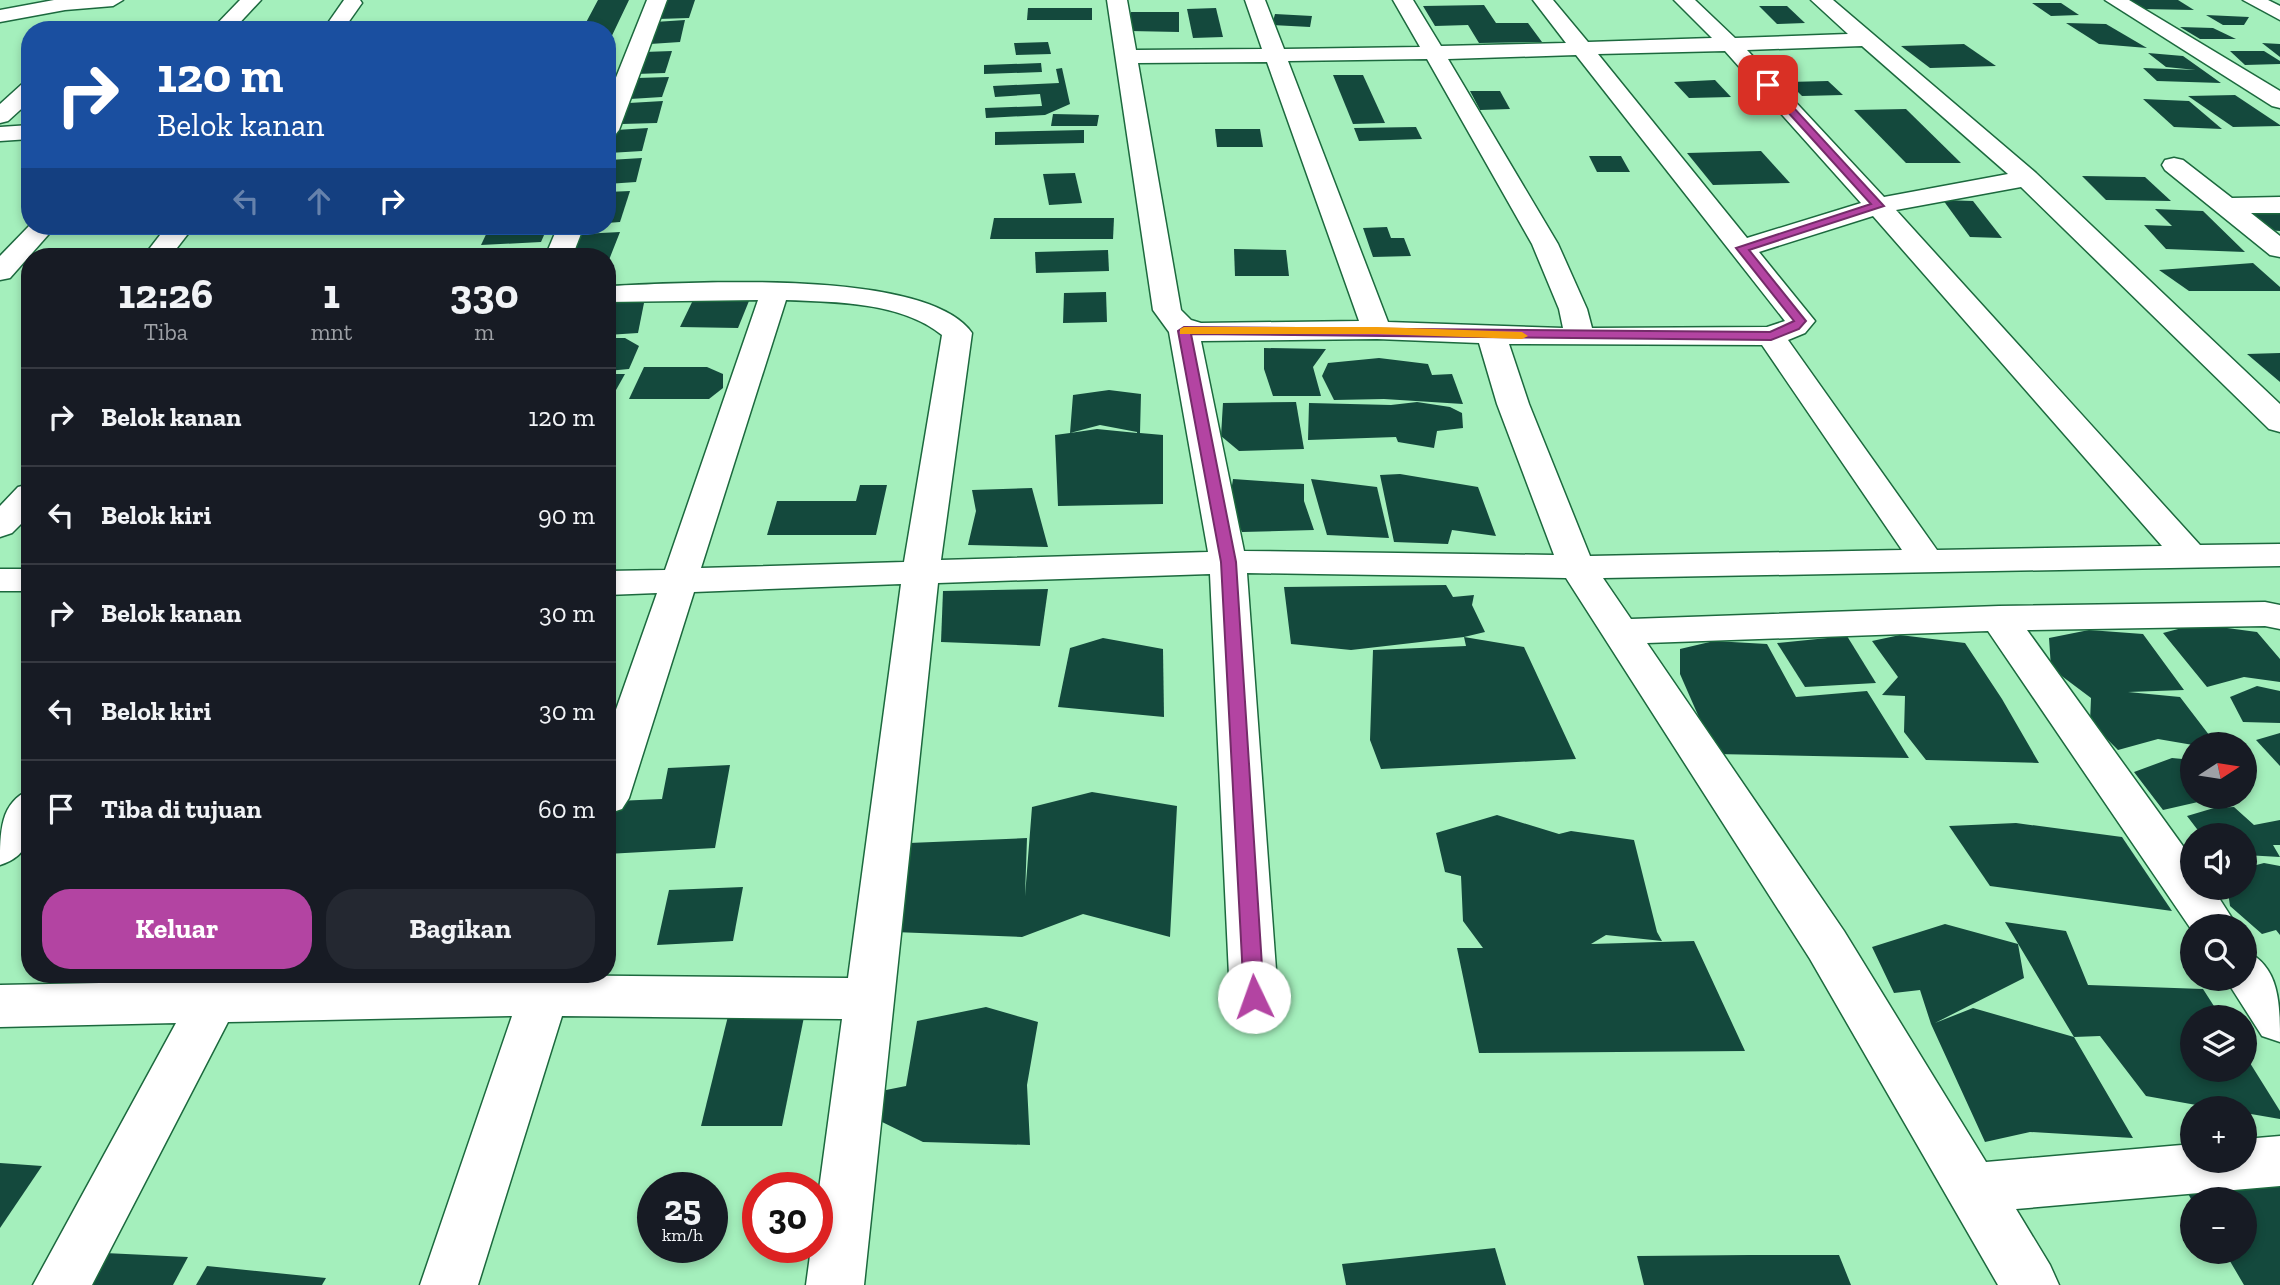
<!DOCTYPE html>
<html lang="id">
<meta charset="utf-8">
<style>
:root{--surface:#171b24;--page:#242831;--text:#f1f3f6;--muted:#9ea1a6;--line:#363941;--accent:#b344a2}
body{margin:0;font-family:"Zilla Slab",serif;background:var(--page);color:var(--text);height:100vh;display:flex;flex-direction:column;font-size:26px;white-space:nowrap}
*{box-sizing:border-box;margin:0}
p{font-size:23px;color:var(--muted)}
.icon{flex:none;width:38px;height:38px;fill:none;stroke:currentColor;stroke-width:2;stroke-linecap:round;stroke-linejoin:round}
.map{position:relative;flex:1;overflow:hidden}
.drawer{position:absolute;left:21px;top:248px;width:595px;height:735px;display:flex;flex-direction:column;background:var(--surface);border-radius:28px;box-shadow:0 4px 10px #0003}
.drawer>*{flex:none}
.top-card{position:absolute;left:21px;top:21px;width:595px;height:214px;border-radius:28px;box-shadow:0 4px 10px #0003;background:#1a4fa0;color:#fff;overflow:hidden}
.needle{width:46px;rotate:78deg}
.buttons{position:absolute;left:2180px;top:732px;display:grid;gap:14px}
.buttons a{display:grid;place-items:center;width:77px;height:77px;border-radius:50%;background:var(--surface);box-shadow:0 4px 10px #0003;font-size:35px}
.speed{position:absolute;left:637px;top:1172px;display:flex;gap:14px;font-size:35px;font-weight:700;text-align:center}
.speed>*{display:grid;place-content:center;width:91px;height:91px;border-radius:50%;background:var(--surface);box-shadow:0 4px 10px #0003;line-height:1}
.speed small{font-size:18px;font-weight:400}
.speed .limit{border:10px solid #d22;background:#fff;color:#111}
.pin{position:absolute;display:grid;place-items:center;width:60px;height:60px;color:#fff;margin:-30px;border-radius:14px;box-shadow:0 4px 10px #0006}
.me{position:absolute;width:77px;margin:-38px;rotate:357deg;stroke-linejoin:round;filter:drop-shadow(0 0 5px #0008)}
.turn{display:flex;align-items:center;gap:24px;height:147px;padding:0 21px;font-size:32px}
.turn .icon{width:91px;height:91px;stroke-width:2.5}
.turn b{display:block;font-size:49px;line-height:60px}
.lanes{display:flex;align-items:center;height:66px;padding:0 21px;background:#0003;justify-content:center;gap:35px;direction:ltr}
.lanes .off{opacity:.35}
.eta{display:flex;justify-content:space-evenly;align-items:center;height:119px;text-align:center}
.eta b{font-size:42px;font-weight:800;line-height:49px}
.primary-button{display:flex;gap:14px;margin-top:auto;padding:14px 21px}
.primary-button a{flex:1;height:80px;border-radius:28px;background:var(--accent);color:#fff;font-size:28px;font-weight:800;line-height:80px;text-align:center}
.primary-button a+a{background:var(--page);color:var(--text)}
ul{padding:0;list-style:none}
li{display:flex;align-items:center;gap:21px;height:98px;padding:0 21px;border-top:2px solid var(--line)}
li div{flex:1}
li b{display:block;font-size:26px}
li em{font-style:normal}
.map>svg:first-child{display:block}
</style>
<div class="map">
<svg width="2280" height="1285" viewBox="0 0 2280 1285">
<rect width="100%" height="100%" fill="#a4efbc"/>
<g fill="#14493d" fill-rule="evenodd">
<path d="M598,0H629L607,46V30H582Z"/>
<path d="M666,0H695L689,18L658,19Z"/>
<path d="M2128,0H2178L2194,10L2141,9Z"/>
<path d="M2032,3H2061L2079,15L2051,16Z"/>
<path d="M1484,5L1496,23H1528L1542,42L1479,43L1468,25L1435,26L1423,6Z"/>
<path d="M1759,6H1787L1805,23L1777,24Z"/>
<path d="M1028,8H1092V20H1027Z"/>
<path d="M1216,8L1223,37L1193,38L1187,9Z"/>
<path d="M1131,12H1179V32L1130,31Z"/>
<path d="M1275,14L1312,16L1310,27L1272,25Z"/>
<path d="M2206,15L2249,17L2244,25H2223Z"/>
<path d="M685,20L680,42L650,44L655,22Z"/>
<path d="M2066,23L2106,24L2147,48L2099,44Z"/>
<path d="M2180,27L2213,28L2236,39H2200Z"/>
<path d="M1048,42L1051,54L1016,55L1014,43Z"/>
<path d="M2262,43L2280,44V57Z"/>
<path d="M1964,44L1996,66L1930,68L1901,46Z"/>
<path d="M672,51L665,73L636,74L644,52Z"/>
<path d="M2230,51H2264L2280,61V64L2245,65Z"/>
<path d="M2148,53L2183,56L2221,83L2157,81L2143,68L2196,70L2166,67Z"/>
<path d="M1041,63L1042,72L984,74V65Z"/>
<path d="M1062,68L1070,104L1045,115L986,118L985,108L1042,106L1040,94L995,97L993,86L1059,83L1056,69Z"/>
<path d="M1333,75H1363L1385,123L1353,124Z"/>
<path d="M669,77L662,97L630,99L637,78Z"/>
<path d="M1715,80L1731,97L1689,98L1674,82Z"/>
<path d="M1828,81L1843,95L1802,96L1788,82Z"/>
<path d="M1470,91H1500L1510,109L1480,110Z"/>
<path d="M2235,95L2280,125V126L2233,127L2188,96Z"/>
<path d="M2143,99L2189,101L2222,129L2174,127Z"/>
<path d="M663,101L657,123L622,124L629,103Z"/>
<path d="M1906,109L1961,163H1906L1854,110Z"/>
<path d="M1053,114L1099,115L1097,126H1051Z"/>
<path d="M1416,127L1422,139L1359,141L1354,128Z"/>
<path d="M648,128L642,151L609,153L616,130Z"/>
<path d="M1215,129H1260L1263,147H1217Z"/>
<path d="M1084,130V143L995,145V132Z"/>
<path d="M1761,151L1790,183L1713,185L1687,153Z"/>
<path d="M1589,156H1621L1630,172H1597Z"/>
<path d="M642,158L636,182L607,184L609,160Z"/>
<path d="M1075,173L1082,203L1049,205L1043,174Z"/>
<path d="M2082,176L2145,177L2171,201L2106,200Z"/>
<path d="M630,191L620,222L607,223V192Z"/>
<path d="M1943,200L1973,201L2002,238L1970,237Z"/>
<path d="M2155,209L2203,211L2245,252L2166,249L2144,225L2172,226Z"/>
<path d="M2244,211L2280,212V231L2266,230Z"/>
<path d="M994,218H1114L1113,239H990Z"/>
<path d="M490,226H548L541,242L481,245Z"/>
<path d="M1387,227L1391,238H1404L1411,256L1373,257L1363,228Z"/>
<path d="M620,232L607,265V257H572L582,234Z"/>
<path d="M1234,249L1286,250L1289,276H1235Z"/>
<path d="M1108,250L1109,271L1036,273L1035,252Z"/>
<path d="M524,252L521,257H480L482,253Z"/>
<path d="M2253,263L2280,287V291H2189L2159,270Z"/>
<path d="M1106,292L1107,322L1063,323L1064,293Z"/>
<path d="M695,296H751L738,328L680,327Z"/>
<path d="M607,298H645L638,333L607,335Z"/>
<path d="M607,338H625L639,346L629,369L607,371Z"/>
<path d="M1264,348L1326,349L1313,367L1321,396H1273L1264,369Z"/>
<path d="M2280,353V382L2247,354Z"/>
<path d="M1379,358L1428,364L1432,375L1452,374L1463,404L1384,399L1334,400L1322,376L1328,363Z"/>
<path d="M644,367H707L723,374V388L709,399H629Z"/>
<path d="M607,374H625L607,406Z"/>
<path d="M1109,390L1141,394L1140,433L1163,435V504L1058,506L1055,435L1070,433L1073,395ZM1100,425L1137,432V433L1097,429L1070,433Z"/>
<path d="M1296,402L1304,449L1239,451L1221,436L1223,403Z"/>
<path d="M1417,402L1450,407L1462,413L1463,428L1437,431L1434,448L1398,442L1396,437L1308,440L1309,403L1391,405Z"/>
<path d="M1400,474L1478,487L1496,536L1452,530L1448,544L1394,542L1380,475Z"/>
<path d="M1233,479L1304,484V501L1314,530L1242,532L1229,505Z"/>
<path d="M1311,479L1377,487L1389,538L1327,535Z"/>
<path d="M860,485H887L876,535H767L777,501H856Z"/>
<path d="M1032,488L1048,547L968,545L976,511L972,490Z"/>
<path d="M1446,585L1453,597L1474,595L1472,605L1485,632L1464,637L1524,647L1576,759L1381,769L1370,740L1373,650L1466,646L1464,637L1351,650L1291,644L1284,587Z"/>
<path d="M1048,589L1040,646L941,642L943,591Z"/>
<path d="M2197,624L2257,632L2280,659V682L2244,677L2207,687L2163,633Z"/>
<path d="M2089,630L2143,634L2184,690L2128,692L2180,697L2216,744L2193,745L2158,739L2118,750L2090,722L2091,698L2051,668L2049,638Z"/>
<path d="M1900,635L1965,643L2002,699L2039,763L1926,760L1904,732L1905,696L1882,695L1898,677L1872,641Z"/>
<path d="M1847,636L1876,683L1805,687L1777,643Z"/>
<path d="M1103,638L1163,649L1164,717L1058,707L1070,648Z"/>
<path d="M1714,641L1767,644L1796,697L1867,691L1909,758L1715,754L1680,674V649Z"/>
<path d="M2257,686L2280,691V723L2243,722L2230,697Z"/>
<path d="M2280,733V766L2256,740Z"/>
<path d="M2172,758L2193,760V796H2236L2238,799L2198,802L2163,810L2134,772Z"/>
<path d="M730,765L715,848L607,854V841L617,801L662,799L668,768Z"/>
<path d="M1092,792L1177,806L1170,937L1083,914L1022,937L894,932L909,843L1027,838L1025,896L1032,807Z"/>
<path d="M2234,807L2254,825L2280,820V845H2273L2280,857L2245,855V835H2197L2200,833L2187,816L2214,808Z"/>
<path d="M1497,815L1559,834L1571,831L1634,840L1657,932L1662,941L1606,935L1591,944L1694,941L1745,1051L1479,1053L1457,948H1483L1463,921L1461,876L1445,872L1436,833Z"/>
<path d="M2016,823L2122,837L2172,911L1990,886L1949,826Z"/>
<path d="M2264,863L2280,866V935L2276,930L2262,934L2230,906L2228,892H2238L2234,887H2245V868Z"/>
<path d="M743,887L733,941L657,945L669,890Z"/>
<path d="M2005,922L2066,931L2088,985L2203,989L2221,1017H2193V1069H2245V1055L2280,1111V1119L2245,1113V1108H2213L2146,1096L2100,1036L2074,1037Z"/>
<path d="M1945,924L2018,944L2024,978L1935,1023L1973,1008L2074,1037L2133,1138L2030,1132L1985,1142L1931,1024L1920,990L1894,993L1872,947Z"/>
<path d="M986,1007L1038,1022L1027,1085L1030,1145L923,1142L878,1120L881,1091L906,1086L917,1021Z"/>
<path d="M729,1012H805L782,1126H701Z"/>
<path d="M0,1163L42,1166L0,1228Z"/>
<path d="M2280,1186V1285H2244L2224,1251H2245V1199H2191L2186,1190Z"/>
<path d="M1495,1248L1506,1285H1346L1342,1264Z"/>
<path d="M105,1253L188,1257L173,1285H86Z"/>
<path d="M1749,1255H1839L1851,1285H1644L1637,1256Z"/>
<path d="M207,1266L326,1278L322,1285H196Z"/>
</g>
<g fill="none" stroke-linecap="round" stroke-linejoin="round">
<g stroke="#1c693e" stroke-width="3">
<g id="street">
<path d="M54,0H123L113,6L65,10L0,22V10Z"/>
<path d="M240,0H261L233,30H211Z"/>
<path d="M344,0H360L362,3L343,30H323Z"/>
<path d="M647,0H667L619,130L615,135L607,137V100Z"/>
<path d="M1107,0H1127L1136,50L1262,49L1245,0H1265L1284,49L1420,47L1393,0H1413L1441,46L1566,43L1533,0H1553L1588,42L1712,38L1674,0H1695L1735,38L1848,34L1811,0H1833L2036,173L2280,404V432L2269,429L2021,187L1896,210L2200,545L2280,544V566L1603,578L1631,619L1999,606L2265,602L2280,605V629L2265,626L2027,630L2193,860V887H2212L2237,926H2193V932L1988,631L1647,643L1844,931L1986,1162L2193,1144V1160H2245V1139L2280,1136V1186L2016,1209L2050,1265L2059,1285H1998L1810,959L1566,578L1247,573L1278,997L1271,1011L1254,1017L1237,1011L1230,997L1210,574L938,583L864,1285H806L811,1248H817V1204L842,1019L562,1016L478,1285H420L512,1016L228,1022L92,1285H33L176,1023L0,1027V985L199,981L203,975H243L246,981L526,975L848,978L901,584L694,592L629,798L622,809L607,814V735L657,593L607,595V571L665,570L758,300L607,302V286C684,283 926,267 972,333L941,560L1208,552L1169,332L1153,310ZM1862,46L2008,174L1884,197L1747,50ZM1725,51L1861,203L1747,238L1598,54ZM1576,55L1785,321L1767,327L1592,328L1587,309L1558,244L1448,59ZM1427,59L1532,244L1559,309L1563,328L1388,322L1288,61ZM1267,62L1359,321L1201,323L1191,320L1181,310L1138,63ZM1873,216L2162,546L1937,550L1788,340L1805,333L1815,321L1759,252ZM786,300C837,302 901,302 942,335L904,562L701,568ZM1377,339L1479,343L1497,404L1554,555L1244,551L1201,341ZM1509,344L1762,345L1902,550L1590,556L1529,404Z"/>
<path d="M2105,0H2129L2280,91V108L2272,106Z"/>
<path d="M2243,0H2268L2280,6V20Z"/>
<path d="M30,82V101L8,121L0,123V104L22,84Z"/>
<path d="M30,125V139L0,141V127Z"/>
<path d="M2174,158L2183,160L2232,198L2280,197V213H2251L2280,236V257L2270,255L2165,170L2162,165L2165,160Z"/>
<path d="M30,225L56,226L10,278L0,280V256Z"/>
<path d="M167,226H194L170,257H143Z"/>
<path d="M558,226H584L572,257H545Z"/>
<path d="M30,484V515L12,533L0,537V506L18,487Z"/>
<rect x="0" y="569" width="30" height="22"/>
<path d="M30,790C30,823 38,853 0,865C0,832 0,802 30,790Z"/>
<path d="M2245,951C2280,966 2280,1004 2280,1042L2262,1036L2225,978H2245Z"/>
</g>
</g>
<use href="#street" fill="#fff" fill-rule="evenodd"/>
</g>
<path fill="#b344a2" stroke="#742c69" stroke-width="2" d="M1765,83H1771L1884,206L1749,250L1806,321L1799,329L1771,340L1191,334L1236,562L1264,997L1261,1003L1254,1005L1247,1003L1244,997L1221,562L1178,331L1184,327L1770,332L1794,321L1736,248L1871,204L1765,87Z"/>
<path fill="#f59e0b" d="M1184,327H1377L1522,332L1528,336L1522,339L1377,334H1180V329Z"/>
</svg>
<div class="buttons">
<a><svg class="needle" viewBox="-14 -14 28 28"><path d="M0-13l5 13h-10z" fill="#e53935"/><path d="M0 13l5-13h-10z" fill="#9ea1a6"/></svg></a>
<a><svg class="icon" aria-label="sound" viewBox="0 0 24 24"><path d="M4 9h4l5-4v14l-5-4H4zM17 9q2 3 0 6"/></svg></a>
<a><svg class="icon" aria-label="search" viewBox="0 0 24 24"><circle cx="10" cy="10" r="6"/><path d="M15 15l6 6"/></svg></a>
<a><svg class="icon" aria-label="layers" viewBox="0 0 24 24"><path d="M12 4l9 5-9 5-9-5zM3 14l9 5 9-5"/></svg></a>
<a>+</a>
<a>−</a>
</div>
<div class="speed"><div>25<small>km/h</small></div><div class="limit">30</div></div>
<div class="pin" style="left:1768px;top:85px;background:#d93025"><svg class="icon" aria-label="arrive" viewBox="0 0 24 24"><path d="M6 21V4h12l-3 4 3 4H6"/></svg></div>
<svg class="me" style="left:1254px;top:997px" viewBox="-20 -20 40 40"><circle r="19" fill="#fff"/><path d="M0-13L10 11 0 6-10 11z" fill="#b344a2"/></svg>
<div class="top-card">
<div class="turn"><svg class="icon" aria-label="right" viewBox="0 0 24 24"><path d="M7 20v-9h11M14 6l5 5-5 5"/></svg><div><b>120 m</b>Belok kanan</div></div>
<div class="lanes"><svg class="icon off" aria-label="left" viewBox="0 0 24 24"><path d="M17 20v-9H6M10 6l-5 5 5 5"/></svg><svg class="icon off" aria-label="ahead" viewBox="0 0 24 24"><path d="M12 20V5M6 11l6-6 6 6"/></svg><svg class="icon" aria-label="right" viewBox="0 0 24 24"><path d="M7 20v-9h11M14 6l5 5-5 5"/></svg></div>
</div>
<section class="drawer">
<div class="eta">
<div><b>12:26</b><p>Tiba</p></div>
<div><b>1</b><p>mnt</p></div>
<div><b>330</b><p>m</p></div>
</div>
<ul>
<li><svg class="icon" aria-label="right" viewBox="0 0 24 24"><path d="M7 20v-9h11M14 6l5 5-5 5"/></svg><div><b>Belok kanan</b></div><em>120 m</em></li>
<li><svg class="icon" aria-label="left" viewBox="0 0 24 24"><path d="M17 20v-9H6M10 6l-5 5 5 5"/></svg><div><b>Belok kiri</b></div><em>90 m</em></li>
<li><svg class="icon" aria-label="right" viewBox="0 0 24 24"><path d="M7 20v-9h11M14 6l5 5-5 5"/></svg><div><b>Belok kanan</b></div><em>30 m</em></li>
<li><svg class="icon" aria-label="left" viewBox="0 0 24 24"><path d="M17 20v-9H6M10 6l-5 5 5 5"/></svg><div><b>Belok kiri</b></div><em>30 m</em></li>
<li><svg class="icon" aria-label="arrive" viewBox="0 0 24 24"><path d="M6 21V4h12l-3 4 3 4H6"/></svg><div><b>Tiba di tujuan</b></div><em>60 m</em></li>
</ul>
<div class="primary-button"><a>Keluar</a><a>Bagikan</a></div>
</section>
</div>
